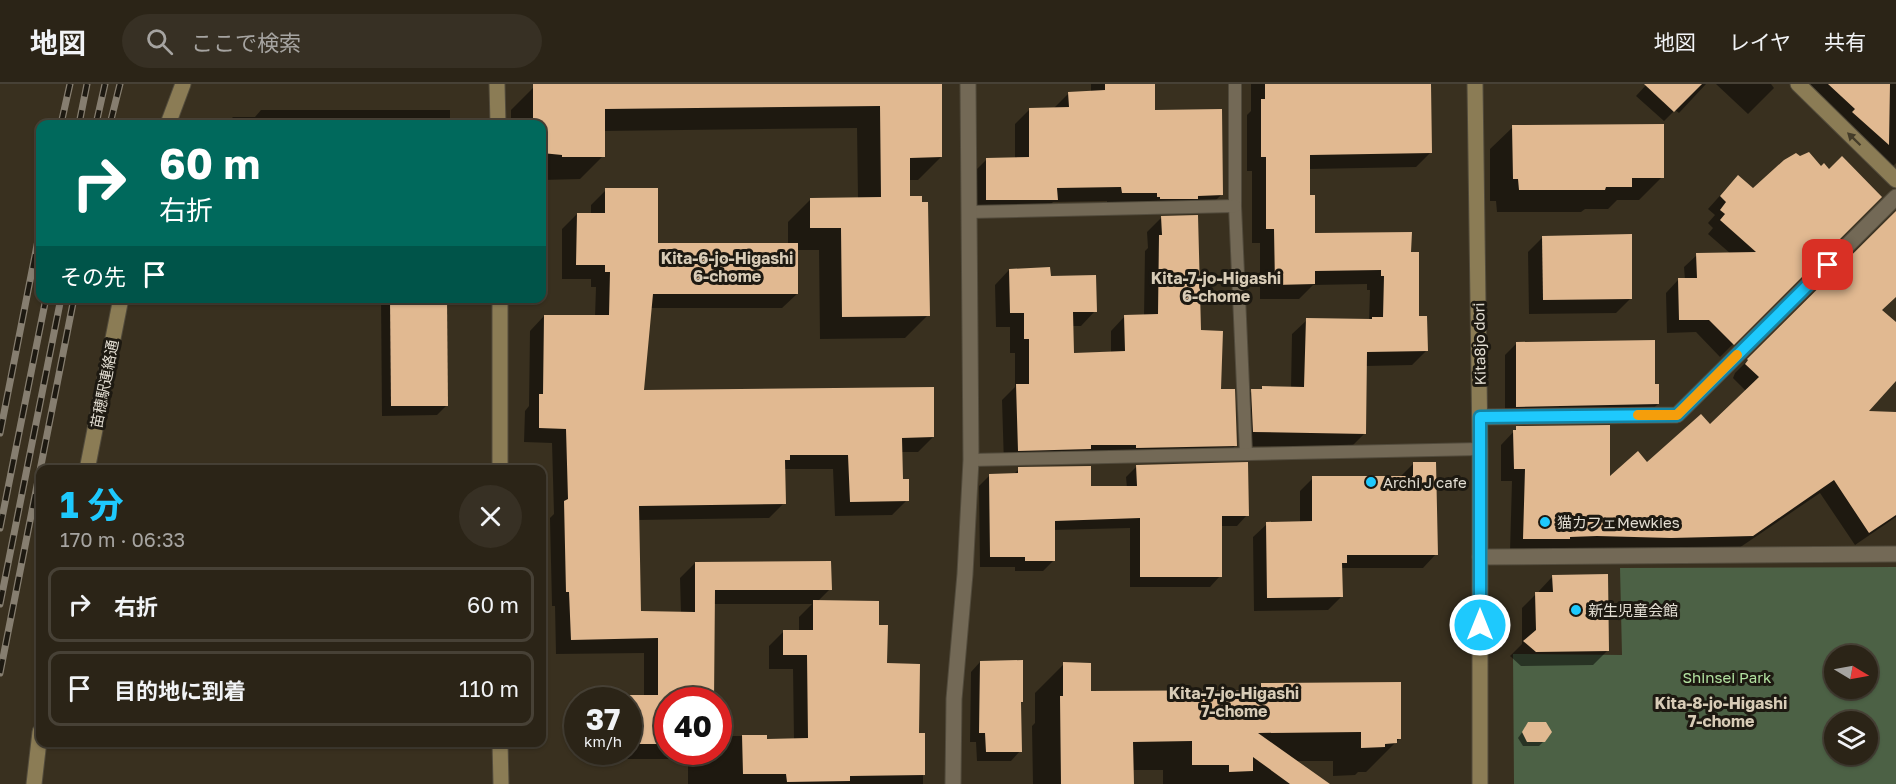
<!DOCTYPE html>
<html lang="ja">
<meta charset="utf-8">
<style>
:root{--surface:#2b2417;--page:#373024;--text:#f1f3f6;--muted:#a6a4a1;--line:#474136;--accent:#1ec9fd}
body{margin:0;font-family:"Golos Text","Noto Sans JP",sans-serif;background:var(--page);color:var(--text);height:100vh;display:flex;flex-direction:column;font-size:22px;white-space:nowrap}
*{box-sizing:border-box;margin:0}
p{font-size:20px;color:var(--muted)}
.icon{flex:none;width:33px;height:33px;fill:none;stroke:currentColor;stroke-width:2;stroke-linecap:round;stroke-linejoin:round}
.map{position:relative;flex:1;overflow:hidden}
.side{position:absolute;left:36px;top:381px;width:510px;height:282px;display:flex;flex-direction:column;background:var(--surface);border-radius:12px;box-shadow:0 2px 4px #0004,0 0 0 2px var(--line)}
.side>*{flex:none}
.guide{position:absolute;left:36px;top:36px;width:510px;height:183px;border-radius:12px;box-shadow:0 2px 4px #0004,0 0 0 2px var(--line);background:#00695c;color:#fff;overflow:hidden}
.needle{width:39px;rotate:100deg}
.fabs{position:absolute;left:1824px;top:561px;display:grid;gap:12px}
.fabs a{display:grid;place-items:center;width:54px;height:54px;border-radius:50%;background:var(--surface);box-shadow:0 2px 4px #0004,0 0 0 2px var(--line);font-size:30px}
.speed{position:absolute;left:564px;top:603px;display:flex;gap:12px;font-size:30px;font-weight:700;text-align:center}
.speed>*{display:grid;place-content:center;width:78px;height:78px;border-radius:50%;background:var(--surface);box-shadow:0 2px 4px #0004,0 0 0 2px var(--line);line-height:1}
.speed small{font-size:15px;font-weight:400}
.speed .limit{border:9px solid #d22;background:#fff;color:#111}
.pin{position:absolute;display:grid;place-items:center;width:51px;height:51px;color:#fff;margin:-26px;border-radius:12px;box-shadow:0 3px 9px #0006}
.me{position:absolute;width:66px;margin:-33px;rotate:0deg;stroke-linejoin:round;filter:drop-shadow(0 0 4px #0008)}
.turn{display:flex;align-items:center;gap:21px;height:126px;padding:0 24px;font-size:27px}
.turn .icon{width:78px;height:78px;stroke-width:2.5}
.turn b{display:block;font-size:42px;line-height:51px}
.then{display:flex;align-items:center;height:57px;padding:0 24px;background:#0003;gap:12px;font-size:22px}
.round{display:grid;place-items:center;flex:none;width:63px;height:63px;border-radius:32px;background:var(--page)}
.summary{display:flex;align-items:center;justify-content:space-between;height:102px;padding:0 24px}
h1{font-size:36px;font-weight:700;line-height:45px;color:var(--accent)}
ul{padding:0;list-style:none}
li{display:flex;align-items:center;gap:18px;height:75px;margin:0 12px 9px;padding:0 12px;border:3px solid var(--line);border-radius:12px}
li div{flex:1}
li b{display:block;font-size:22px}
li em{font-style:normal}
header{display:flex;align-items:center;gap:36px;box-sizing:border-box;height:84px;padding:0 30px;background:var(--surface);border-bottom:2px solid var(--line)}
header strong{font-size:28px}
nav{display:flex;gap:33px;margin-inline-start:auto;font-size:21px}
.search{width:420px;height:54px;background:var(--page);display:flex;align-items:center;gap:15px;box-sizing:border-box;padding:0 21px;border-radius:33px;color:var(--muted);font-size:22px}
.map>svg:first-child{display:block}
</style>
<header>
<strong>地図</strong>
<div class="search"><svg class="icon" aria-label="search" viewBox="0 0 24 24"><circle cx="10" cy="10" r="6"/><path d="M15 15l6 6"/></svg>ここで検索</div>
<nav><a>地図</a><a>レイヤ</a><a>共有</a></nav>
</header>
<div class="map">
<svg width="1896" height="700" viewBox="0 0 1896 700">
<rect width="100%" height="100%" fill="#39301f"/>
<path fill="#4c6145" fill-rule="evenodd" d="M1896,483V700H1514L1513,570L1622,571L1620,484ZM1834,572H1868V604H1834ZM1834,638H1868V670H1834Z"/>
<g fill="#0007" fill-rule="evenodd">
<path d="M540,0H940L941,73L918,96H909V114L928,231L905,254L820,255L819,166H797V210L782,224H650L642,307L933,353L918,368H901V396L907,416L892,431L835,432L833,385H784V419L769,434L638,436L639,529H681L680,494L695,479L830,505L817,518L877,542L886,581L918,651H923V700H688V675H586V668H628V616H596L600,612H644V569L556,570L555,522H552L550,434L554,430L552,359L524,358L525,327L529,322L530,247L544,232L595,233L596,203H591V195H562V145L577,130H591V121L606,106L657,160H788V138L811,115H858L857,44L603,47V72L580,95L542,96V40H511V26L534,3ZM713,520H812L799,533V548L784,547L769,562V585H793L794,656H765V652H718V668H668V616H712Z"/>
<path d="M1091,0H1153L1154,27L1221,111L1207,125L1107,123V117L1053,118L1041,130L972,131V90L987,75H1015V40L1030,25L1054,24L1069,9L1091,8Z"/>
<path d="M1251,0H1430L1431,68L1416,83L1309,85V112L1314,150L1410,169L1417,233L1427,266L1412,281L1366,282L1364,350L1350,364L1239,362L1237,322L1252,307H1259L1262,304H1291L1292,250L1307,236L1369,237L1370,206H1367V200L1313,201L1299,215H1260V159H1252V87H1247V31L1251,27Z"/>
<path d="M1647,0H1706L1679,29L1675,26L1664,37L1636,12Z"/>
<path d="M1716,0H1771L1774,4L1748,30Z"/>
<path d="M1810,0H1896V79L1892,83L1844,39L1847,36Z"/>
<path d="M261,26H450V40H226L233,33H255Z"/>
<path d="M1513,43L1662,93L1639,116H1617L1608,125H1585L1581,128H1497L1496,117H1490V65Z"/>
<path d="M1821,84L1880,113L1720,273L1696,248L1667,249L1666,209L1678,196H1685L1684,183L1697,171L1731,170L1708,150L1713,144L1708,139L1715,131L1708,125L1725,106L1738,93L1753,106Z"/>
<path d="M1896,129V211L1880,227L1896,240V294L1866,329H1896V433L1855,461L1820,409L1739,464L1657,466L1583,465L1510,468L1512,397H1501V361L1517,344L1608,395L1647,380L1710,342L1746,307L1733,294L1735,289Z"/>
<path d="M1162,133L1236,361L1221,376L1004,381L1002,316L1015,303V269H1010V243H996L995,201L1009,186L1049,193L1095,227L1081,242H1072V271L1111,269V247L1125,232H1144L1145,167L1148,164L1147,148Z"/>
<path d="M1543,153L1631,214L1616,229L1529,230L1528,168Z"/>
<path d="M381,214H446L447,321L437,331L382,332Z"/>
<path d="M1516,260L1654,302L1658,320L1646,331L1505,333V271Z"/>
<path d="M1414,379L1436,470L1423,484H1341V513L1328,526L1254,527L1253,453L1267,440L1300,439V407L1313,394L1401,392Z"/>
<path d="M1137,382L1247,431L1237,442H1220V492L1210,503H1130V444L1053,446L1054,476L1043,487H1015V483H980L979,402L990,391H1013L1019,385L1090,404H1127L1126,393Z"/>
<path d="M1553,492L1607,567L1593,581L1521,582L1510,572L1522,560V524L1536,510H1539V507Z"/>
<path d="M980,578L1019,620L1020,667L1011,677H977L976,658H970L971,588Z"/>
<path d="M1064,580L1089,609L1254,608L1261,600L1400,654L1366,688H1358L1355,691L1333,692V677H1295L1305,700H1163V686H1132V700H1033L1032,642L1035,639V609Z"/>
<path d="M1528,640L1544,657L1539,662H1523L1518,654Z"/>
</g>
<g fill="#e1b991">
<path d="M533,0H942V73L910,74V112H922V118H928L930,232L842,233L841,144H810V114L881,113L880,22L605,25V73H562V71L542,69V40H533Z"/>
<path d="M1105,0H1155V26L1222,25L1223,111L1198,112V115H1160V113H1157V109H1122L1121,103L1057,104L1058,116H986V74L1029,73V24L1069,23L1068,8L1105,6Z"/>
<path d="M1265,0H1431L1432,69L1310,71V111H1315V149L1412,148L1411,168H1419V232H1427L1428,267L1367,268L1366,350L1253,348L1251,305H1262V302L1304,303L1306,234L1372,235V233H1383L1384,192H1381V186L1315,187V200L1275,201L1274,145H1266V73H1261V15H1265Z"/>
<path d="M1644,0H1702L1674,28Z"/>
<path d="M1828,0H1890L1889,61L1852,28L1855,25Z"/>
<path d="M1664,40V94H1632V103H1606L1605,106H1519L1518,95H1513L1512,41Z"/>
<path d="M1809,68L1821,82L1824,79L1829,85L1842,72L1882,113L1734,261L1709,236H1679L1678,194H1697L1696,169L1756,168L1720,136L1725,130L1720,126L1726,118L1720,112L1738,91L1753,104L1784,76L1796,69L1800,72Z"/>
<path d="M605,104H658V159H798V210H653L644,306L934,303V353L902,354L903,395H909V417L850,418L848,371H790V376H785L786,420L639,422L641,527L695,528V478L831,477L832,506H715L714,616H668V660H628V611H658V554L571,556L569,508H566L564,417L568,415L566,345L539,344V310H543L544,231H609L610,188H605V181H576L577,129H605Z"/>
<path d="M1896,127V213L1882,226L1896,238V297L1869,327L1896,328V431L1869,449L1834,396L1753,452L1671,454L1597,452L1570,453V455H1523L1525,385H1514L1513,346H1516V342L1610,341V392L1638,367L1647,378L1701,330L1710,340L1759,293L1745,280L1748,276L1747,275Z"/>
<path d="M1198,131L1201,246L1223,247L1221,305H1235L1237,362L1136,364V361H1091V365L1018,367L1016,300H1029V255H1024V229H1010L1009,185L1050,183L1051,192L1096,191L1097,228H1073L1074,269L1125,267L1124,231L1158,230L1159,151H1162L1161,132Z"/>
<path d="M1632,150V215L1543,216L1542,152Z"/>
<path d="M390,214H447L448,322H391Z"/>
<path d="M1655,256V300H1659V320L1516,323V258Z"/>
<path d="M1248,378L1249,432H1222V493H1140V434L1055,437V477H1025V473H990L989,390L1018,389V383L1091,382V402H1137L1136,381Z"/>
<path d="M1413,378H1436L1438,471H1347V479H1342L1343,513L1267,514L1266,438L1312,437V392H1413Z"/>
<path d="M1608,490L1609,567L1536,568L1523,557L1536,546L1535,508H1553L1552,491Z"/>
<path d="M813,516L879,517V541H888L887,579L920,580L919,649H925V691L850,692V697L787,698L786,690H743L742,651H767V655L808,654L807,571H783V546H813Z"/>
<path d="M1023,576V618H1021L1022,668H986L985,649H979L980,577Z"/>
<path d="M1063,578L1091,579V607L1261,606V599L1401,598V655H1397V659L1385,660V663L1361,664V648L1258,649L1330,700H1290L1253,673V687L1229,688V681H1192V657L1133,658L1134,700H1061L1060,612H1063Z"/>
<path d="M1528,638H1546L1552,648L1545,658H1527L1522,648Z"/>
</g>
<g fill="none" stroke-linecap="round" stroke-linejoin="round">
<g stroke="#524b3c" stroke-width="14">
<g id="lane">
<path d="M1235,0V122L1246,370"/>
<path d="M969,128L1235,122"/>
<path d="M971,376L1480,365"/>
</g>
</g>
<g stroke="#524b3c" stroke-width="17">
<g id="street">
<path d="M1480,333L1677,331L1896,113"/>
<path d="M1480,473L1896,470"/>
<path d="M953,700L954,615L965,490L971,376L968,0"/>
</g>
</g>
<g stroke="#524b3c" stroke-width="17">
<g id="secondary">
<path d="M497,0L498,40"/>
<path d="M1475,0L1480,365V700"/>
<path d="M1798,0L1896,96"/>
<path d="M168,40L183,0"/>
<path d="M500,214V386"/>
<path d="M87,386L121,214"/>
<path d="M500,658L501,700"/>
<path d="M34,700L40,648"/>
</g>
</g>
<use href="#lane" stroke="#736956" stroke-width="12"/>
<use href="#street" stroke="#736956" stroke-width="15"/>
<use href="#secondary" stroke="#8b7c55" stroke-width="15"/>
<g stroke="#867e70" stroke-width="7">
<g id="rail">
<path d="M61,40L70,0"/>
<path d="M79,40L87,0"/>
<path d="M96,40L105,0"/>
<path d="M110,40L120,0"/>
<path d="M0,349L40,146"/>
<path d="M0,444L46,214"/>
<path d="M0,520L61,214"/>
<path d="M0,589L74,214"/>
</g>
</g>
<use href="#rail" stroke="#1d1911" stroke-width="4.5" stroke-dasharray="14" stroke-linecap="butt"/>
</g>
<defs><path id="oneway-solid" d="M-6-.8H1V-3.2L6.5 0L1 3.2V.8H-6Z" transform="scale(1.5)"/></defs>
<use fill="#443c29" href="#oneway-solid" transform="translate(1854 55) rotate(-136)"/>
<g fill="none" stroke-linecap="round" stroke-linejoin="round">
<g stroke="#1483a4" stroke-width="15">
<path id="route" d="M1480,541V333L1677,331L1828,181"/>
</g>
<use href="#route" stroke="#1ec9fd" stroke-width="10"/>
<path stroke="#f59e0b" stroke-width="10" d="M1638,331H1677L1737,271"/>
</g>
<g fill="#1ec9fd" stroke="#1d1911" stroke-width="2">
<circle cx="1371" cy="398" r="6"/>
<circle cx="1545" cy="438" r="6"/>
<circle cx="1576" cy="526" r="6"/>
</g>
<g text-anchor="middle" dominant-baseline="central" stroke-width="6" stroke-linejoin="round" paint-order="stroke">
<g font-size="15" fill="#e1dcd1" stroke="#1d1911">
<text transform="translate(1479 260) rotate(-91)">Kita8jo dori</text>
<text transform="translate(104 300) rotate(-79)">苗穂駅連絡通</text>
</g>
<g font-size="15" fill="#e1dcd1" stroke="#1d1911" text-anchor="start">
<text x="1383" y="398">Archi J cafe</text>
<text x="1557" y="438">猫カフェMewkies</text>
<text x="1588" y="526">新生児童会館</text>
</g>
<g font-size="15" fill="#b2e2a0" stroke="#1d1911">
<text x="1727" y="593">Shinsei Park</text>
</g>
<g font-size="16" font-weight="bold" fill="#d8ccb7" stroke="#1d1911">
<text x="727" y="174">Kita-6-jo-Higashi<tspan x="727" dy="18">6-chome</tspan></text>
<text x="1216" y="194">Kita-7-jo-Higashi<tspan x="1216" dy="18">6-chome</tspan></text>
<text x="1234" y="609">Kita-7-jo-Higashi<tspan x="1234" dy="18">7-chome</tspan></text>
<text x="1721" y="619">Kita-8-jo-Higashi<tspan x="1721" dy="18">7-chome</tspan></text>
</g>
</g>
</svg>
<div class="fabs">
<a><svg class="needle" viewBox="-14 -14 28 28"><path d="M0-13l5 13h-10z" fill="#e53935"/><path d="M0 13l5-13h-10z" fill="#a6a4a1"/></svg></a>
<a><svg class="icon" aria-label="layers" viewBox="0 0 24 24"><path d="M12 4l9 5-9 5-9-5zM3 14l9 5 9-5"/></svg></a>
</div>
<div class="speed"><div>37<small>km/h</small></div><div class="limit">40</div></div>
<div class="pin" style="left:1828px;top:181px;background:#d93025"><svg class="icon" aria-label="arrive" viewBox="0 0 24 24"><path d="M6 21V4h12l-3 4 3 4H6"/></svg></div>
<svg class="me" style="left:1480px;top:541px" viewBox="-20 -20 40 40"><circle r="17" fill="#1ec9fd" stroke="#fff" stroke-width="3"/><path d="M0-11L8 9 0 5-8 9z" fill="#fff"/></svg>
<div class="guide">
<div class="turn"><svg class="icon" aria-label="right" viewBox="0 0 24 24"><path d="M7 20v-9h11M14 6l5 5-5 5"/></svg><div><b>60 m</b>右折</div></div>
<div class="then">その先<svg class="icon" aria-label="arrive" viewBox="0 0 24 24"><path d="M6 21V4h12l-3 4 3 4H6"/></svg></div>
</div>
<section class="side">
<div class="summary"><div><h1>1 分</h1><p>170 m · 06:33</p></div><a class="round"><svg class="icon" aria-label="close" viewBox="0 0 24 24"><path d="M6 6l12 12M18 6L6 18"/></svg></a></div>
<ul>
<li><svg class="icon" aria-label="right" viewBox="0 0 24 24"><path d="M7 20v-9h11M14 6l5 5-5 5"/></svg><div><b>右折</b></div><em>60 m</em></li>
<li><svg class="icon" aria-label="arrive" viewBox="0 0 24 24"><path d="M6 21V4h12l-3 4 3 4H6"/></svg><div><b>目的地に到着</b></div><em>110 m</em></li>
</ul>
</section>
</div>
